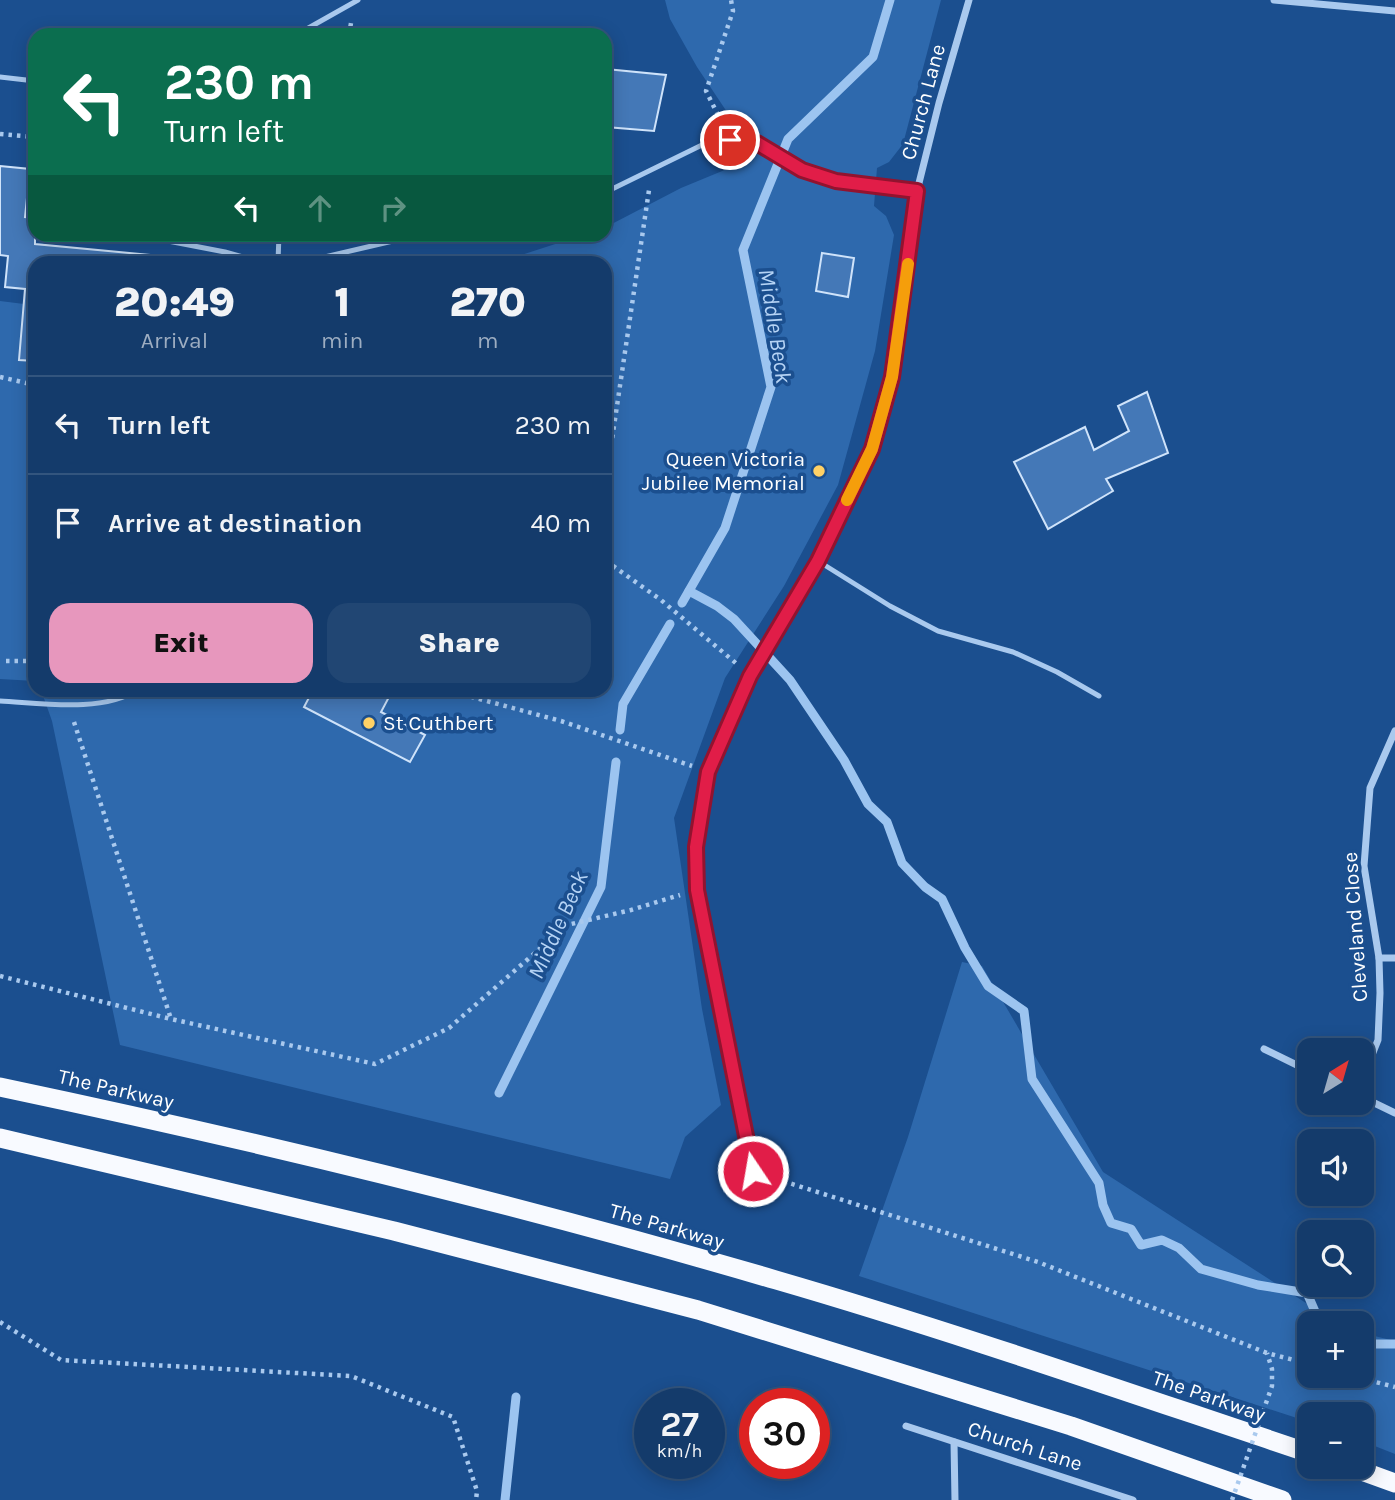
<!DOCTYPE html>
<meta charset="utf-8">
<style>
:root{--surface:#143b6b;--page:#214673;--text:#f1f3f6;--muted:#9dadc1;--line:#33557e;--accent:#e797bd}
body{margin:0;font-family:Karla,sans-serif;background:var(--page);color:var(--text);height:100vh;display:flex;flex-direction:column;font-size:26px;white-space:nowrap}
*{box-sizing:border-box;margin:0}
p{font-size:23px;color:var(--muted)}
.icon{flex:none;width:38px;height:38px;fill:none;stroke:currentColor;stroke-width:2;stroke-linecap:round;stroke-linejoin:round}
.map{position:relative;flex:1;overflow:hidden}
.sheet{position:absolute;left:28px;top:256px;width:584px;height:441px;display:flex;flex-direction:column;background:var(--surface);border-radius:21px;box-shadow:0 4px 18px #0003,0 0 0 2px var(--line)}
.sheet>*{flex:none}
.guide{position:absolute;left:28px;top:28px;width:584px;height:214px;border-radius:21px;box-shadow:0 4px 18px #0003,0 0 0 2px var(--line);background:#0b6e4f;color:#fff;overflow:hidden}
.needle{width:46px;rotate:37deg}
.buttons{position:absolute;left:1297px;top:1038px;display:grid;gap:14px}
.buttons a{display:grid;place-items:center;width:77px;height:77px;border-radius:14px;background:var(--surface);box-shadow:0 4px 18px #0003,0 0 0 2px var(--line);font-size:35px}
.speed{position:absolute;left:634px;top:1388px;display:flex;gap:14px;font-size:35px;font-weight:700;text-align:center}
.speed>*{display:grid;place-content:center;width:91px;height:91px;border-radius:50%;background:var(--surface);box-shadow:0 4px 18px #0003,0 0 0 2px var(--line);line-height:1}
.speed small{font-size:18px;font-weight:400}
.speed .limit{border:10px solid #d22;background:#fff;color:#111}
.pin{position:absolute;display:grid;place-items:center;width:60px;height:60px;color:#fff;margin:-30px;border:4px solid #fff;border-radius:50%;box-shadow:0 2px 7px #0007}
.me{position:absolute;width:77px;margin:-38px;rotate:348deg;stroke-linejoin:round;filter:drop-shadow(0 0 5px #0008)}
.turn{display:flex;align-items:center;gap:24px;height:147px;padding:0 21px;font-size:32px}
.turn .icon{width:91px;height:91px;stroke-width:2.5}
.turn b{display:block;font-size:49px;line-height:60px}
.lanes{display:flex;align-items:center;height:66px;padding:0 21px;background:#0003;justify-content:center;gap:35px;direction:ltr}
.lanes .off{opacity:.35}
.eta{display:flex;justify-content:space-evenly;align-items:center;height:119px;text-align:center}
.eta b{font-size:42px;font-weight:800;line-height:49px}
.button{display:flex;gap:14px;margin-top:auto;padding:14px 21px}
.button a{flex:1;height:80px;border-radius:21px;background:var(--accent);color:#111;font-size:28px;font-weight:800;line-height:80px;text-align:center}
.button a+a{background:var(--page);color:var(--text)}
ul{padding:0;list-style:none}
li{display:flex;align-items:center;gap:21px;height:98px;padding:0 21px;border-top:2px solid var(--line)}
li div{flex:1}
li b{display:block;font-size:26px}
li em{font-style:normal}
.map>svg:first-child{display:block}
</style>
<div class="map">
<svg width="1395" height="1500" viewBox="0 0 1395 1500">
<rect width="100%" height="100%" fill="#1b4f8f"/>
<g fill="#2e69ad">
<path d="M665,0H941L903,144L889,162L877,168L874,206L886,216L894,235L875,351L838,485L784,586L725,678L674,818L702,1009L721,1105L685,1137L670,1179L120,1045L52,721L41,690H606V262H504L509,259L583,235L606,234V227L681,188L744,162L733,121L697,67L670,19Z"/>
<path d="M0,301L24,304L19,359L35,361V681L0,679Z"/>
<path d="M962,962L982,966L1103,1172L1337,1323H1309V1376H1362V1333L1395,1341V1454L1362,1441V1414H1309V1422L859,1276L908,1137Z"/>
</g>
<g fill="none" stroke-linecap="round" stroke-linejoin="round">
<g stroke="#9cc4f0" stroke-width="9">
<path d="M689,591L717,606L734,619L790,680L844,760L868,804L887,822L902,863L925,887L942,899L965,948L988,986L1024,1011L1032,1079L1099,1183L1103,1205L1111,1223L1131,1229L1141,1245L1162,1240L1179,1248L1201,1269L1258,1285L1307,1293L1320,1323"/>
<path d="M682,603L725,528L771,387L743,250L788,139L873,57L890,0"/>
<path d="M620,730L623,704L670,624"/>
<path d="M499,1093L601,887L616,762"/>
<path d="M1362,1344H1395"/>
<path d="M505,1500L516,1397"/>
</g>
</g>
<g fill="#4478b7" stroke="#cfe3fa" stroke-width="2">
<path d="M606,69L666,75L654,131L606,127Z"/>
<path d="M0,166L30,169L25,217L35,218V244L224,262H35V361L19,360L25,289L5,287L8,256L0,255Z"/>
<path d="M822,253L854,258L848,297L816,291Z"/>
<path d="M1147,392L1168,453L1106,479L1113,491L1048,529L1014,462L1085,427L1094,450L1129,431L1118,406Z"/>
<path d="M313,690H375L389,697L381,712L425,735L410,762L304,707Z"/>
</g>
<g fill="none" stroke-linecap="round" stroke-linejoin="round">
<g stroke="#a9c9ee" stroke-width="4.5" stroke-dasharray="3.5 5" stroke-linecap="butt">
<path d="M349,35L351,23"/>
<path d="M722,123L706,91L733,11L731,0"/>
<path d="M0,134L35,137"/>
<path d="M0,377L35,385"/>
<path d="M606,480L649,190"/>
<path d="M606,561L661,600L737,664"/>
<path d="M6,661H35"/>
<path d="M446,690L561,721L692,766"/>
<path d="M74,722L171,1019"/>
<path d="M0,976L171,1019L375,1064L449,1028L567,925L631,910L680,895"/>
<path d="M767,1176L1038,1262L1267,1353L1309,1364"/>
<path d="M0,1322L61,1360L351,1376L453,1417L477,1491L476,1500"/>
<path d="M1352,1376L1395,1387"/>
</g>
<g stroke="#a9c9ee" stroke-width="5">
<path d="M296,35L358,0"/>
<path d="M0,77L35,81"/>
<path d="M606,192L704,144L730,140L757,143L802,170L836,181L917,191"/>
<path d="M100,234L168,241"/>
<path d="M170,234L168,241L225,252L261,262"/>
<path d="M278,262L279,234"/>
<path d="M303,262L423,234"/>
<path d="M818,561L890,606L938,631L1013,652L1057,672L1099,696"/>
<path d="M0,701C40,703 103,713 137,690"/>
</g>
<g stroke="#a9c9ee" stroke-width="7">
<path d="M1274,0L1395,11"/>
<path d="M1379,958H1395"/>
<path d="M1264,1049L1309,1071"/>
<path d="M1362,1080L1378,1040L1380,993L1379,958L1364,866L1370,788L1395,731"/>
<path d="M1362,1097L1395,1113"/>
<path d="M753,1171L697,890L696,847L707,772L750,676L818,561L871,449L892,377L917,191L939,103L969,0"/>
<path d="M906,1426L1133,1500"/>
<path d="M954,1442L955,1500"/>
</g>
<g stroke="#f8faff" stroke-width="19">
<path d="M0,1087C261,1142 520,1205 776,1280C955,1332 1132,1394 1309,1453"/>
<path d="M0,1138L394,1231L698,1310L1071,1426L1282,1500"/>
<path d="M1348,1466L1395,1483"/>
</g>
<path stroke="#a9c9ee" stroke-width="4.5" stroke-dasharray="3.5 5" stroke-linecap="butt" d="M1232,1500L1272,1386V1369L1267,1353"/>
</g>
<g fill="none" stroke-linecap="round" stroke-linejoin="round">
<g stroke="#92132f" stroke-width="18">
<path id="route" d="M730,140L757,143L802,170L836,181L917,191L892,377L872,449L818,561L750,676L708,772L696,847L697,890L753,1171"/>
</g>
<use href="#route" stroke="#e11d48" stroke-width="12"/>
<path stroke="#f59e0b" stroke-width="12" d="M847,500L872,449L892,377L908,264"/>
</g>
<g fill="#ffd166" stroke="#1b4f8f" stroke-width="2.5">
<circle cx="819" cy="471" r="7"/>
<circle cx="369" cy="723" r="7"/>
</g>
<g text-anchor="middle" dominant-baseline="central" stroke-width="7" stroke-linejoin="round" paint-order="stroke">
<g font-size="21" fill="#fff" stroke="#1b4f8f">
<text transform="translate(923 102) rotate(-75)">Church Lane</text>
<text transform="translate(1355 927) rotate(-94)">Cleveland Close</text>
<text transform="translate(116 1089) rotate(13)">The Parkway</text>
<text transform="translate(667 1226) rotate(16)">The Parkway</text>
<text transform="translate(1209 1396) rotate(19)">The Parkway</text>
<text transform="translate(1025 1446) rotate(18)">Church Lane</text>
</g>
<g font-size="21" fill="#fff" stroke="#1b4f8f" text-anchor="end">
<text x="805" y="459">Queen Victoria<tspan x="805" dy="24">Jubilee Memorial</tspan></text>
<text x="383" y="723" text-anchor="start">St Cuthbert</text>
</g>
<g font-size="23" font-style="italic" fill="#b5d3f5" stroke="#1b4f8f">
<text transform="translate(775 326) rotate(81)">Middle Beck</text>
<text transform="translate(558 925) rotate(-66)">Middle Beck</text>
</g>
</g>
</svg>
<div class="buttons">
<a><svg class="needle" viewBox="-14 -14 28 28"><path d="M0-13l5 13h-10z" fill="#e53935"/><path d="M0 13l5-13h-10z" fill="#9dadc1"/></svg></a>
<a><svg class="icon" aria-label="sound" viewBox="0 0 24 24"><path d="M4 9h4l5-4v14l-5-4H4zM17 9q2 3 0 6"/></svg></a>
<a><svg class="icon" aria-label="search" viewBox="0 0 24 24"><circle cx="10" cy="10" r="6"/><path d="M15 15l6 6"/></svg></a>
<a>+</a>
<a>−</a>
</div>
<div class="speed"><div>27<small>km/h</small></div><div class="limit">30</div></div>
<div class="pin" style="left:730px;top:140px;background:#d93025"><svg class="icon" aria-label="arrive" viewBox="0 0 24 24"><path d="M6 21V4h12l-3 4 3 4H6"/></svg></div>
<svg class="me" style="left:753px;top:1171px" viewBox="-20 -20 40 40"><circle r="17" fill="#e11d48" stroke="#fff" stroke-width="3"/><path d="M0-11L8 9 0 5-8 9z" fill="#fff"/></svg>
<div class="guide">
<div class="turn"><svg class="icon" aria-label="left" viewBox="0 0 24 24"><path d="M17 20v-9H6M10 6l-5 5 5 5"/></svg><div><b>230 m</b>Turn left</div></div>
<div class="lanes"><svg class="icon" aria-label="left" viewBox="0 0 24 24"><path d="M17 20v-9H6M10 6l-5 5 5 5"/></svg><svg class="icon off" aria-label="ahead" viewBox="0 0 24 24"><path d="M12 20V5M6 11l6-6 6 6"/></svg><svg class="icon off" aria-label="right" viewBox="0 0 24 24"><path d="M7 20v-9h11M14 6l5 5-5 5"/></svg></div>
</div>
<section class="sheet">
<div class="eta">
<div><b>20:49</b><p>Arrival</p></div>
<div><b>1</b><p>min</p></div>
<div><b>270</b><p>m</p></div>
</div>
<ul>
<li><svg class="icon" aria-label="left" viewBox="0 0 24 24"><path d="M17 20v-9H6M10 6l-5 5 5 5"/></svg><div><b>Turn left</b></div><em>230 m</em></li>
<li><svg class="icon" aria-label="arrive" viewBox="0 0 24 24"><path d="M6 21V4h12l-3 4 3 4H6"/></svg><div><b>Arrive at destination</b></div><em>40 m</em></li>
</ul>
<div class="button"><a>Exit</a><a>Share</a></div>
</section>
</div>
